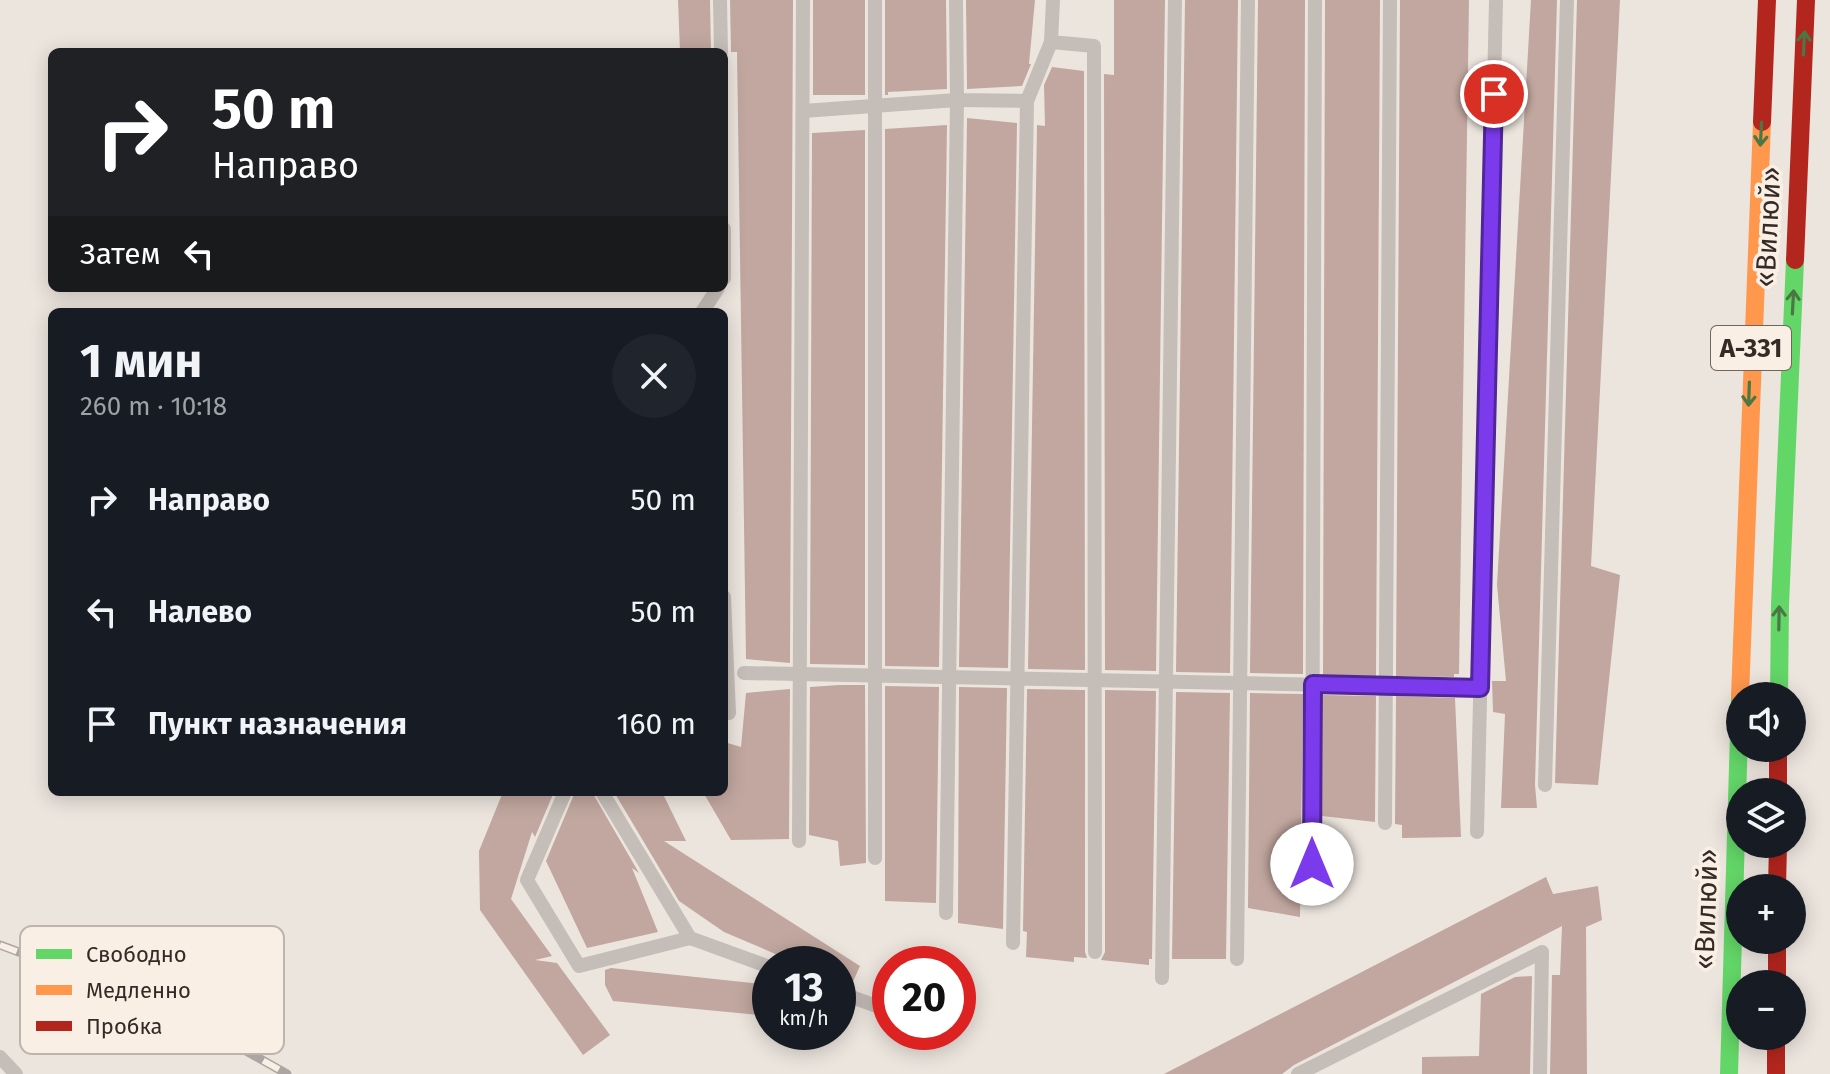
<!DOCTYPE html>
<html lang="ru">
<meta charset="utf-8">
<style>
:root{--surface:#171b24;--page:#20242c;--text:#f1f3f6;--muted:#9ea1a6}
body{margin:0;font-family:"Fira Sans",sans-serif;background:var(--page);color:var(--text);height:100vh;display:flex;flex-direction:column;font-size:30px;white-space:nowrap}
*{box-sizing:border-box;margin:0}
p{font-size:26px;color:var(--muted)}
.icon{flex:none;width:44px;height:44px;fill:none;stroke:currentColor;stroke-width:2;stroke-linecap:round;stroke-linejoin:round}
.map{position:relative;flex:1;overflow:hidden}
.details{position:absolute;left:48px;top:308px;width:680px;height:488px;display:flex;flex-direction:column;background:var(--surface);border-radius:12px;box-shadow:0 4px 20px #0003}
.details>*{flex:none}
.guide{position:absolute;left:48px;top:48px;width:680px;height:244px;border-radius:12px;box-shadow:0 4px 20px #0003;background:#202124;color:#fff;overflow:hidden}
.buttons{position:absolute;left:1726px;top:682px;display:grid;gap:16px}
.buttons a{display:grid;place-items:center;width:80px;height:80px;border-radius:50%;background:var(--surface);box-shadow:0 4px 20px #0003;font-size:40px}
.speed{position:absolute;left:752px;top:946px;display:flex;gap:16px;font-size:40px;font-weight:700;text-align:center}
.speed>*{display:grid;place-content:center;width:104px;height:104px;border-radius:50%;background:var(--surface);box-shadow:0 4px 20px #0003;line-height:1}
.speed small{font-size:20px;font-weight:400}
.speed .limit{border:12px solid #d22;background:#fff;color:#111}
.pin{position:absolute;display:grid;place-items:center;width:68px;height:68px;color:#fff;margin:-34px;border:4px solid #fff;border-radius:50%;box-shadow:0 2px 8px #0007}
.me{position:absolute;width:88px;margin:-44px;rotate:0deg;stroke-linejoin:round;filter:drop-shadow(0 0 6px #0008)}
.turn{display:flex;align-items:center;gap:28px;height:168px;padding:0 32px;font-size:36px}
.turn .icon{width:104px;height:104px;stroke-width:2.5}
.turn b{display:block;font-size:56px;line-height:68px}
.then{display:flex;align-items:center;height:76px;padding:0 32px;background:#0003;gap:16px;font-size:30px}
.round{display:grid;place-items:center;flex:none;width:84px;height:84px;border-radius:42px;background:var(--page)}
.headline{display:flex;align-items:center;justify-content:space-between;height:136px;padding:0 32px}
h1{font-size:48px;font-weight:700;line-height:60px}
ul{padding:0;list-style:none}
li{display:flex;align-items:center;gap:24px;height:112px;padding:0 32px}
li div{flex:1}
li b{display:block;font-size:30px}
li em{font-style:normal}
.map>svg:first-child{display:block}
</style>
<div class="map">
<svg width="1830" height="1074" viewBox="0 0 1830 1074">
<rect width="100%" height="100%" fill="#ece5de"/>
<g fill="#c1a79f">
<path d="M678,0H710L711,52H680Z"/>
<path d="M730,0H793L790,663L746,659L737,52H731Z"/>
<rect x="813" y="0" width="52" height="95"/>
<path d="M885,0H946L947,89L888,92V95H885Z"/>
<path d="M966,0H1035L1029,64H1031L1022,86L967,89Z"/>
<path d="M1114,0H1165L1156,671L1105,670L1104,74L1114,75Z"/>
<path d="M1185,0H1238L1230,673L1176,672Z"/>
<path d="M1258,0H1305L1303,674L1250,673Z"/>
<path d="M1325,0H1380L1376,676L1323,675Z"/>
<path d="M1400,0H1469L1459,674H1454V677L1396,676Z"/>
<path d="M1531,0H1557L1535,785L1537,808H1501L1505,714L1493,712L1492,681H1506L1497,585Z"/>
<path d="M1577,0H1620L1591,566L1620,575L1598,785L1555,783Z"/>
<path d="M1052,67L1084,71L1085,670L1028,669L1037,125L1045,126L1044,85Z"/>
<path d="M967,118L1017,123L1008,668L959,667Z"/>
<path d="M947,125L939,667L885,666V129Z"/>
<path d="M865,130V665L810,664L812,133Z"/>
<path d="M839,685H865L866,863L840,866L838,841L809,835L810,687Z"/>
<path d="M885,686L939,687L936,903L885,901Z"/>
<path d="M959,687L1007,688L1003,929L958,923Z"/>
<path d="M790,689L789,839L731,840L703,792H724V742L741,747L746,693Z"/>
<path d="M1027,689L1085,690V952L1087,958L1074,957V962L1026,957L1027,932L1023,931Z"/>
<path d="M1105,690L1156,691L1152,959H1149V965L1101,960L1105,952Z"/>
<path d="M1176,692L1230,693L1226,959H1172Z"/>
<path d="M1250,693L1303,694L1300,917L1248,908Z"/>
<path d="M1323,695L1376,696L1375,822L1322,816Z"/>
<path d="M1396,696L1455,698L1461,837L1402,838V825L1395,824Z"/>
<path d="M503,792H554L535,837L532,832L511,899L552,956L535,960L557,963L610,1035L583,1055L480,910L479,851Z"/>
<path d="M575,792H592L639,873L632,868L658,932L587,948L546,861Z"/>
<path d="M614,792H662L686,841H664L860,966L851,986L838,982V964H799L724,932L679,901Z"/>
<path d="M1546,877L1553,894L1598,886L1602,920L1586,927L1587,1074H1550L1552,975H1560L1562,926L1294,1065L1282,1074H1164Z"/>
<path d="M611,968L770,985V1016L613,1001L605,985V970Z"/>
<path d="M1532,976L1530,1074H1422V1057L1479,1056L1481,994L1515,977Z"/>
</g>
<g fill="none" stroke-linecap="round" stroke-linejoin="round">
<g stroke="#c5bdb7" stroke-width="14">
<path d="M720,0L721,52"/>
<path d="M875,0V858"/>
<path d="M956,0L957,100L1027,101L1051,42"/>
<path d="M1053,0L1051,42L1094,46L1095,952"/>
<path d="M803,111L957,100L946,913"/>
<path d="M724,229V278"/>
<path d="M702,312L718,288"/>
<path d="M724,597L729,713"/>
<path d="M744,673L1480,688"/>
<path d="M1545,785L1567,0"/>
<path d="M565,792L527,880L579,966L690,938"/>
<path d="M602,792L690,938L770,967"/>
<path d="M1385,823L1390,0"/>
<path d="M1477,832L1496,0"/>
<path d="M799,841L803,0"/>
<path d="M1312,864L1315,0"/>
<path d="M1013,943L1027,101"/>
<path d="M1237,959L1248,0"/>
<path d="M1162,978L1175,0"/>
<path d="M838,992L890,1011"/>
<path d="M0,1057L16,1074"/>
<path d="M1298,1074L1542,952L1540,1074"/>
</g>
<g stroke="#63d668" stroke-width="18">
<path d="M1779,696L1780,605L1795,260"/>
<path d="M1729,1074L1740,698"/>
</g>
<path stroke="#ff974d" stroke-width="18" d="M1740,696L1762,122"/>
<g stroke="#b3261e" stroke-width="18">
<path d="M1762,122L1767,0"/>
<path d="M1795,260L1806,0"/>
<path d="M1778,748V792"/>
<path d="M1777,888L1778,844"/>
<path d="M1777,940V984"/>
<path d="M1776,1036V1074"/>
</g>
<g stroke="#aca6a2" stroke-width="9">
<path id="rail" d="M0,945L146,1000L225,1039L287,1074"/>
</g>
<use href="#rail" stroke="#faefe4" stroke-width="6" stroke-dasharray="18" stroke-linecap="butt"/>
</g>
<defs><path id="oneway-shaft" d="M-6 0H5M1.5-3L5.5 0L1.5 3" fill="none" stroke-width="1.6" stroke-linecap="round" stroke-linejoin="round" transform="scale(2)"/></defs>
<g stroke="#4a7744">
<use href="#oneway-shaft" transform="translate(1804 43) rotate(-87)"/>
<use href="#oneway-shaft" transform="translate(1761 134) rotate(93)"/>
<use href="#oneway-shaft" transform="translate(1793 302) rotate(-87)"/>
<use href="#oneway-shaft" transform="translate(1749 394) rotate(92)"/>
<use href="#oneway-shaft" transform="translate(1779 618) rotate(-89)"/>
</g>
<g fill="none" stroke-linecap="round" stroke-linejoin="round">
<g stroke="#51269a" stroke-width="20">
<path id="route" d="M1312,864L1313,684L1480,688L1494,94"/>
</g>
<use href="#route" stroke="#7c3aed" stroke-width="14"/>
</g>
<g text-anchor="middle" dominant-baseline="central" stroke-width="7" stroke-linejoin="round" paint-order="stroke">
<rect fill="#faefe4" stroke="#70655f" stroke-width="2" x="1711" y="326" width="80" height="44" rx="6"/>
<g font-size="26" font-weight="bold" fill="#352a26">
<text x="1751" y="348">А-331</text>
</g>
<g font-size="28" fill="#352a26" stroke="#faefe4">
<text transform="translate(1768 227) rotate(-87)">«Вилюй»</text>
<text transform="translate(1706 909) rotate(-88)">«Вилюй»</text>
</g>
</g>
<rect x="20" y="926" width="264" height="128" rx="12" fill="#faefe4" stroke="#bfb4ab" stroke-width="2"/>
<rect x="36" y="949" width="36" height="10" fill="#63d668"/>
<rect x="36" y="985" width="36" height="10" fill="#ff974d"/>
<rect x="36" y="1021" width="36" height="10" fill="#b3261e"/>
<g font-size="22" fill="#352a26">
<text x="86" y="962">Свободно</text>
<text x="86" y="998">Медленно</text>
<text x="86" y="1034">Пробка</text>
</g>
</svg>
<div class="buttons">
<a><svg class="icon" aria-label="sound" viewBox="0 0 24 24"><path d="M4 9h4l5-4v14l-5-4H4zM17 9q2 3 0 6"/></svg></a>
<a><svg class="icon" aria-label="layers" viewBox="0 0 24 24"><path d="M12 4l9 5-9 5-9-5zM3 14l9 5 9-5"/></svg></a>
<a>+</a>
<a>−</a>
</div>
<div class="speed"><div>13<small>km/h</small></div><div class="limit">20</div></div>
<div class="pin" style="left:1494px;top:94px;background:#d93025"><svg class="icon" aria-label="arrive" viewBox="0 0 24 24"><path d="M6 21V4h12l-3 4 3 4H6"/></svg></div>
<svg class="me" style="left:1312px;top:864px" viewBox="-20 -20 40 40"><circle r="19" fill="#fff"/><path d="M0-13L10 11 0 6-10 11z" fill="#7c3aed"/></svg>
<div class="guide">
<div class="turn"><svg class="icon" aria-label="right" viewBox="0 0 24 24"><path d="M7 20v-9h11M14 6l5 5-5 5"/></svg><div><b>50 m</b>Направо</div></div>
<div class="then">Затем<svg class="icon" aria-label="left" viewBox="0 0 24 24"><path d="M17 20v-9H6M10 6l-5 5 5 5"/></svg></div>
</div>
<section class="details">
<div class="headline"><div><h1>1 мин</h1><p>260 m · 10:18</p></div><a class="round"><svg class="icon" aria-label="close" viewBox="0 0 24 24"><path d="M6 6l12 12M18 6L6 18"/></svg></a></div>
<ul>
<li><svg class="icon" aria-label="right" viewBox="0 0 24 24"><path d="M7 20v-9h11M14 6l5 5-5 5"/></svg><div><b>Направо</b></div><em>50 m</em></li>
<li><svg class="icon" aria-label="left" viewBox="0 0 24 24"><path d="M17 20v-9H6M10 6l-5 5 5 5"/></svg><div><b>Налево</b></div><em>50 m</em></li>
<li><svg class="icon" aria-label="arrive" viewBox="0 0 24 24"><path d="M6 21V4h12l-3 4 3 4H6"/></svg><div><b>Пункт назначения</b></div><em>160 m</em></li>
</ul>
</section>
</div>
